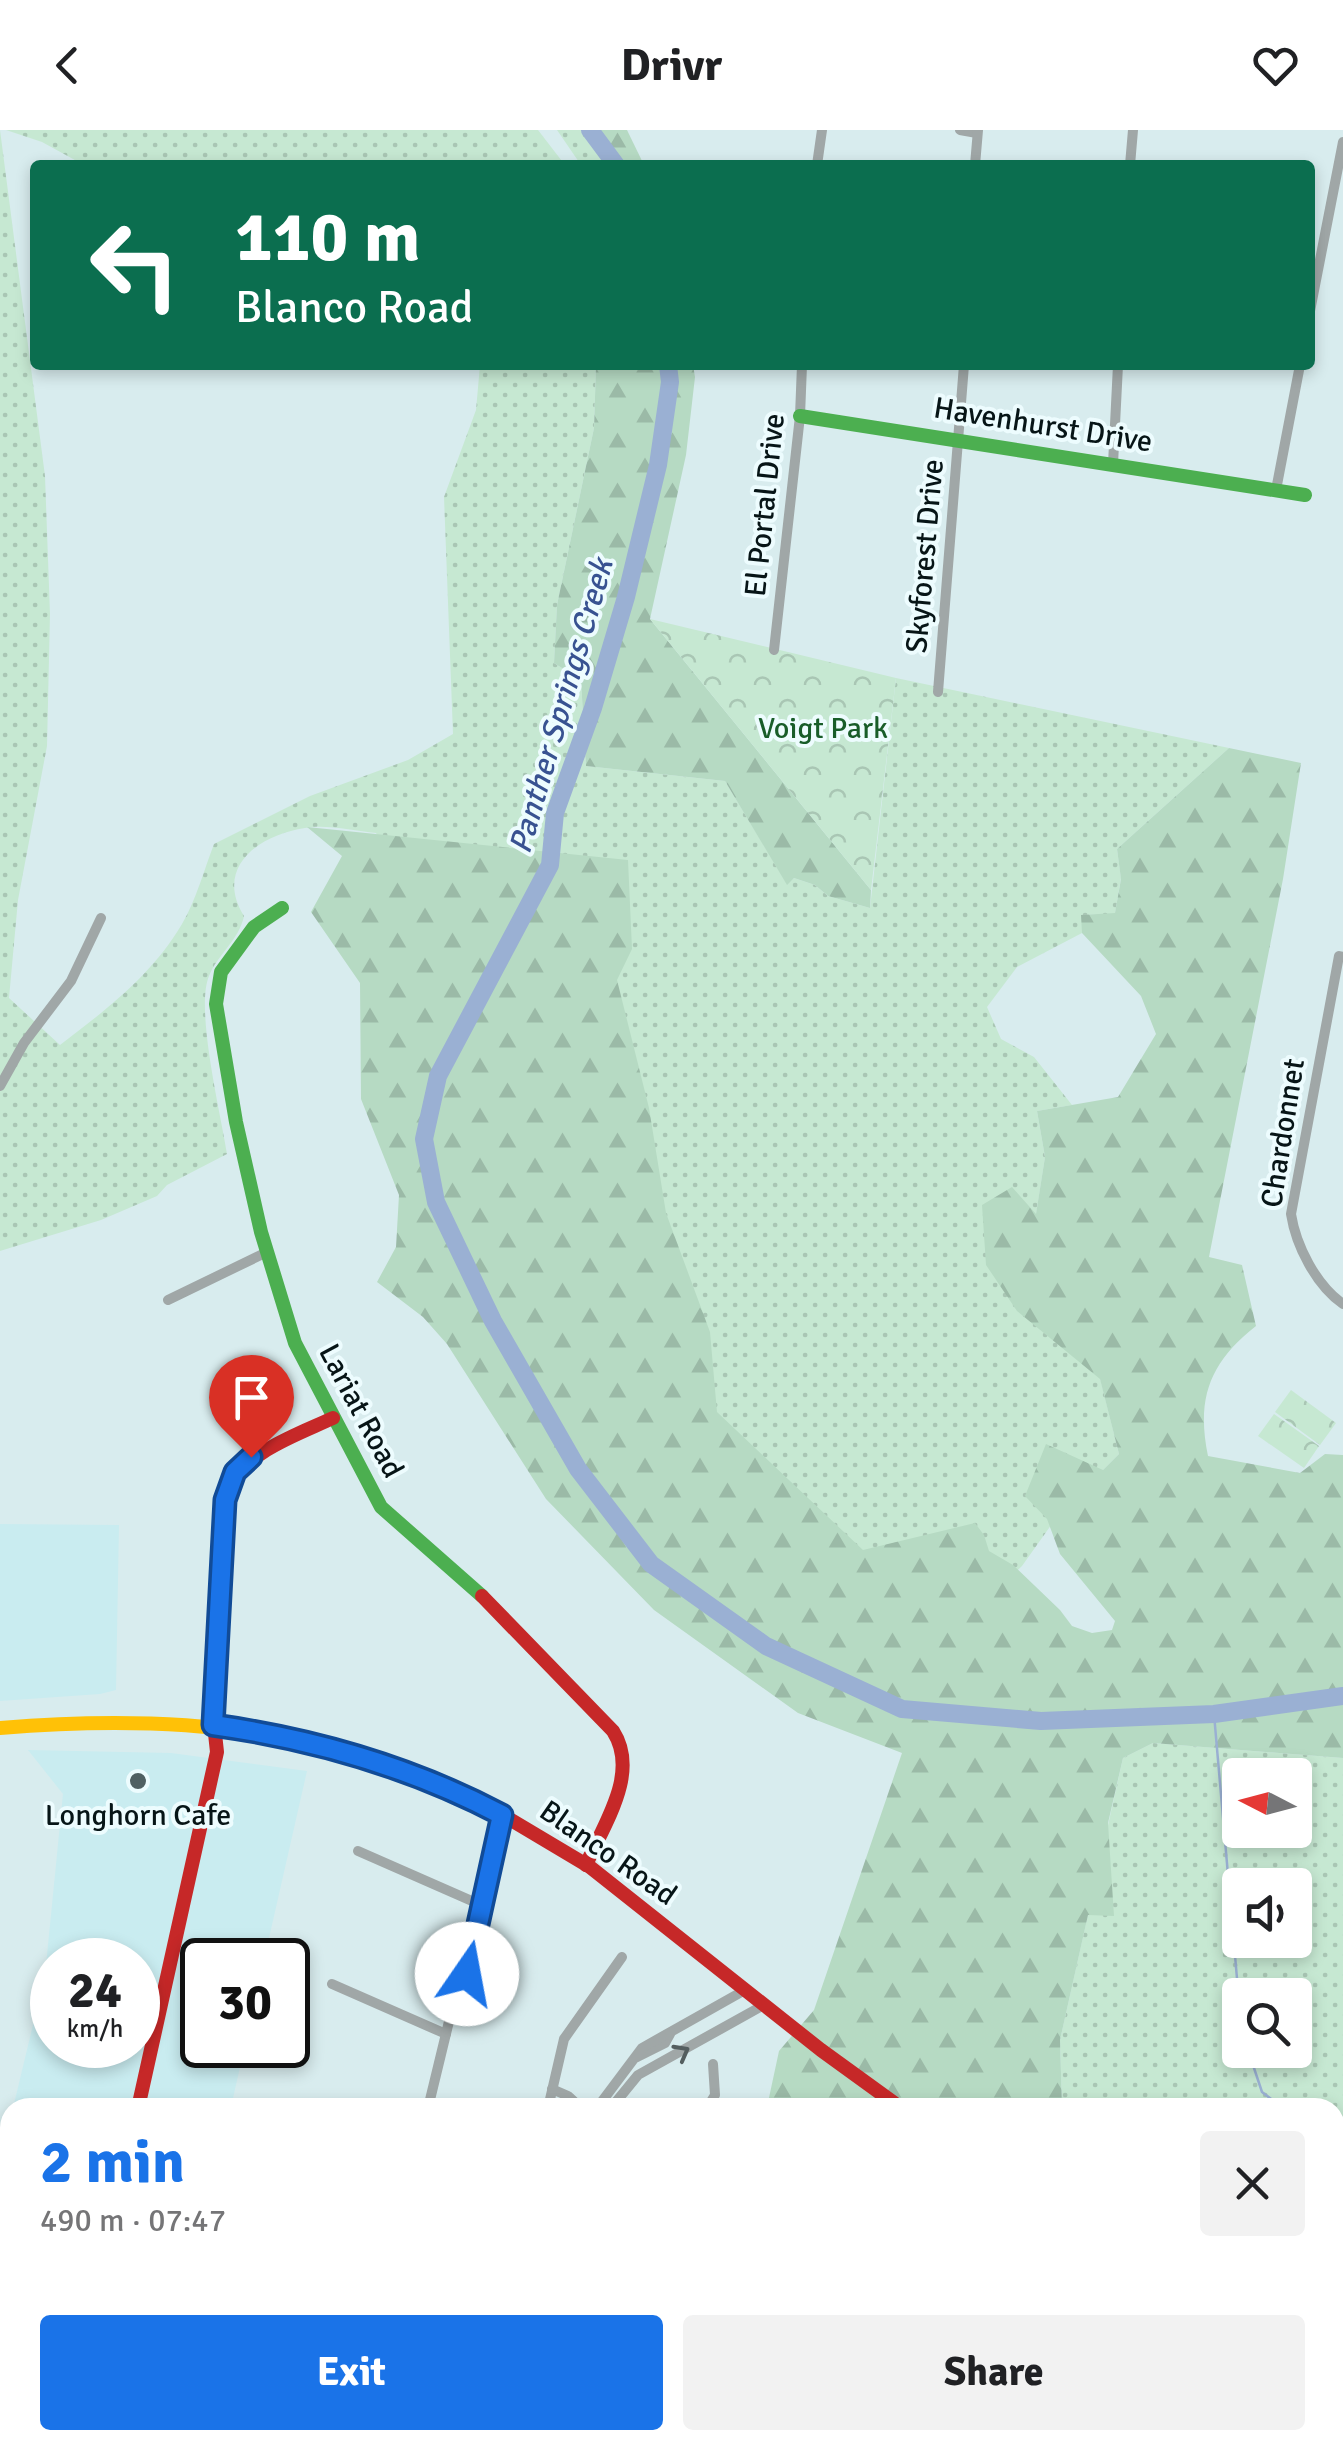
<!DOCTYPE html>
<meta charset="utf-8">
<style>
:root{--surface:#fff;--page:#f2f2f2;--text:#202124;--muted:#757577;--accent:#1a73e8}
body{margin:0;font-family:Signika,sans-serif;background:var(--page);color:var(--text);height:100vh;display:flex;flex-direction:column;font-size:38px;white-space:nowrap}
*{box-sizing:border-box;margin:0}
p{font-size:32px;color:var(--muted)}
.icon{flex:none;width:55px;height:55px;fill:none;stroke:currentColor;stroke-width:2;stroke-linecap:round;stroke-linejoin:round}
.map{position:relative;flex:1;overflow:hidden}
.panel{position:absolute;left:0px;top:1968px;width:1345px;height:352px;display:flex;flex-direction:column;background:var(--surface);border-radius:30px 30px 0 0;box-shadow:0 5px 15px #0003}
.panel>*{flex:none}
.guide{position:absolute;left:30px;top:30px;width:1285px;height:210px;border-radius:10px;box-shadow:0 5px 15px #0003;background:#0b6e4f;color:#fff;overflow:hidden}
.needle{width:65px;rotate:276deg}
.controls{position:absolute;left:1222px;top:1628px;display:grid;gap:20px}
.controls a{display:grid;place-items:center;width:90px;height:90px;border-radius:10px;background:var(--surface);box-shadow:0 5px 15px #0003;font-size:50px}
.speed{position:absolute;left:30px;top:1808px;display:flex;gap:20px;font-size:50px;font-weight:700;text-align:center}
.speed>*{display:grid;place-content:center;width:130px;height:130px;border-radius:50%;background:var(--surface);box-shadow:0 5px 15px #0003;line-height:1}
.speed small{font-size:25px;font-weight:400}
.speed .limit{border:5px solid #111;border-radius:15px;background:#fff;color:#111}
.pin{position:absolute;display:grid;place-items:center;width:85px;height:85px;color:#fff;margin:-102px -42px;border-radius:50% 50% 50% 0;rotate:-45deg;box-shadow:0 0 10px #0007}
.pin .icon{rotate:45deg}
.me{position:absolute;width:110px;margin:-55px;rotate:12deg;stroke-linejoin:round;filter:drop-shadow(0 0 8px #0008)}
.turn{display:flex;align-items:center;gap:35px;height:210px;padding:0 40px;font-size:45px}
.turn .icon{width:130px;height:130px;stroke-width:2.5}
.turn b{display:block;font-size:70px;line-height:85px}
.round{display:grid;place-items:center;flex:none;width:105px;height:105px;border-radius:10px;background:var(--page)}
.summary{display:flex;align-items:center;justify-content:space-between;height:170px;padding:0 40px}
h1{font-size:60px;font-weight:700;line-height:75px;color:var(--accent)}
.primary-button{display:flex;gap:20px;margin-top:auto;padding:20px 40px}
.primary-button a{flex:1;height:115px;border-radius:10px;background:var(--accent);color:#fff;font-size:40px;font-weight:700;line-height:115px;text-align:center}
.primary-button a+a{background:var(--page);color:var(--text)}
header{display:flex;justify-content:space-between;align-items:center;height:130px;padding:0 40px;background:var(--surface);font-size:45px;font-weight:700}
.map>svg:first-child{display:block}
</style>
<header><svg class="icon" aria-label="back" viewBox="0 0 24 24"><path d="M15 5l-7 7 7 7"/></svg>Drivr<svg class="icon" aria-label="heart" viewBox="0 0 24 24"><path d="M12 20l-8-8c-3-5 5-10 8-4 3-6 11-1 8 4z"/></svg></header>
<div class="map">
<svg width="1343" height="2318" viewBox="0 0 1343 2318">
<defs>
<pattern id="grass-dots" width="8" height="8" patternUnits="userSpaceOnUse" patternTransform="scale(2.5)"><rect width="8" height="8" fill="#c6e8d2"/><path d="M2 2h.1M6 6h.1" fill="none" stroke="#a9c6b4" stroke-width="1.8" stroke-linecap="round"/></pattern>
<pattern id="forest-firs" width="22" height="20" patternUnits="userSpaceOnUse" patternTransform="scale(2.5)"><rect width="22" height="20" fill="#b6dac3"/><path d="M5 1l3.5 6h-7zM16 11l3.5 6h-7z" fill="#9bbaa7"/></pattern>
<pattern id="park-crowns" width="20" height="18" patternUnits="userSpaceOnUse" patternTransform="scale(2.5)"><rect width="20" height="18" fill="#c6e8d2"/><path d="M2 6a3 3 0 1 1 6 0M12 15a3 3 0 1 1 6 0" fill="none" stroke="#a9c6b4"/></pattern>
</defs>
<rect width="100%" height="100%" fill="#d8ecee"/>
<g fill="#c9ecf0" fill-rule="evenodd">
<path d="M0,1394L119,1395L116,1560L100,1564L0,1571Z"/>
<path d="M28,1620L171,1623L307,1641L264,1830H202V1915H245L231,1977L13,1978L45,1845L63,1664ZM52,1830H138V1915H52Z"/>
<path d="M10,1991V2168L0,2165V2032Z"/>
</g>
<g fill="url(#grass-dots)" fill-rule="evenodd">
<path d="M0,0L45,346L50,484L47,616L18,770L9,868L60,915C106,880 152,845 182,794C196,770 204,740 214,714L310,666L408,630L453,604L444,367L476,280L480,235H596L594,298L557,475L554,533L581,550L586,636L725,651L787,754L794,748L815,755L828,766L870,778L896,548L1229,618L1117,719L1121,748L1115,784L1082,785V803L1017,837L987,877L1001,909L1034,927L1072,975L1037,981L1045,1027L1036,1085L1100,1248L1119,1324L1059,1384L1022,1436L953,1502L756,1388L376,703C354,701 326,694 305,698C258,705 214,738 244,786C239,810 218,824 209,846C195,879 221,985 227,1024L167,1055L157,1066L101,1090L0,1121Z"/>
<path d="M6,0H538L565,35H84L42,12Z"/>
<path d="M557,0H591L608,35H581Z"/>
<path d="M1153,1613L1343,1628V2155L1335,2152V1978H1062L1060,1910L1123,1628ZM1240,1645H1295V1700H1240ZM1240,1755H1295V1810H1240ZM1240,1865H1295V1920H1240Z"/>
</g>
<g fill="url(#forest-firs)">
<path d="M591,0H627L644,35H608Z"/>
<path d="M596,235H693L695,247L686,325L650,489L871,760L870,778L828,766L815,755L794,748L787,755L725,651L586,636L581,550L554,533L557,475L594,298Z"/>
<path d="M1229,618L1301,633L1283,749L1209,1127L1242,1135L1256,1196C1210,1232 1196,1268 1208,1326L1300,1343L1325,1324L1343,1325V1628L1153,1613L1123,1628L1108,1693L1114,1786L1088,1785L1060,1910L1062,1977H767L779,1921L814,1880L902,1623L798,1583L654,1480L546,1369L447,1214L423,1187L377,1152L396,1117L399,1065L361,969L360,853L311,782L342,726L307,697L628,730L632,819L617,850L649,978L666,1083L710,1202L717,1282L863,1420L975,1393L984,1405L989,1421L1013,1435L1060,1480L1072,1496L1092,1503L1112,1500L1115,1491L1060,1424L1047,1389L1025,1366L1046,1314L1103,1340L1119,1324L1100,1249L1017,1181L986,1135L982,1075L1012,1057L1036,1084L1045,1027L1037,981L1118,967L1156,904L1141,866L1082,803L1081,785L1115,783L1121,749L1117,719Z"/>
</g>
<g fill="url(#park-crowns)">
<path d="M650,489L896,548L871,760Z"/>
<path d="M1291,1260L1336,1293L1320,1315L1275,1282Z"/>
<path d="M1274,1284L1319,1316L1304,1338L1258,1306Z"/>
</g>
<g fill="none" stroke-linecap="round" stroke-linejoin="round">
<g stroke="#9ab0d3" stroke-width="2.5">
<path d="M1214,1584L1240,1883"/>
<path d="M1248,1920L1262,1962L1283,1978"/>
<path d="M1335,2008L1343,2011"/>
<path d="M1194,2310L1195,2318"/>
</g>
<g stroke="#9ab0d3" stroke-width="18">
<path d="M590,0L616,35"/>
<path d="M668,235L670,252L658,335L626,467L593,578L555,683L550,735L438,946L424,1009L436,1072L493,1191L578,1339L651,1434L766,1516L902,1579L1041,1591L1214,1584L1343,1566"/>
</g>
<g stroke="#a0a7a7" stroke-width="10">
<path d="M960,0L977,3"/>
<path d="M817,35L822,0"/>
<path d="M975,35L978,0"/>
<path d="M1130,35L1133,0"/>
<path d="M1310,181L1343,12"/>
<path d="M1113,334L1118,235"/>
<path d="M1276,360L1300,235"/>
<path d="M774,520L800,286L802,235"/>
<path d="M938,562L964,235"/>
<path d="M1343,827L1339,826L1291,1084C1296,1116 1316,1155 1343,1174"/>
<path d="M0,956L24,913L71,851L101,788"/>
<path d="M168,1170L267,1122"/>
<path d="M358,1721L481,1775"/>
<path d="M332,1854L446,1904"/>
<path d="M637,1927L665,1913L670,1904"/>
<path d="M552,1959L568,1966L581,1978"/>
<path d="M428,1978L452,1879L467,1844L502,1685"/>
<path d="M548,1978L564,1909L622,1827"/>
<path d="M597,1978L642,1918L745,1860"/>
<path d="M611,1978L638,1945L762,1876"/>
<path d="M707,1978L715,1965L713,1934"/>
<path d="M523,2310L543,2318"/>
<path d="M941,2310L944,2318"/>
<path d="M1081,2310L1085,2318"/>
<path d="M63,2318L65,2310"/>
<path d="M340,2318L342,2310"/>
<path d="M422,2318H425"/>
<path d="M472,2318L473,2310"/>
<path d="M632,2318L634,2310"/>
<path d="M875,2318V2310"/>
<path d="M886,2318L888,2310"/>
</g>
<g stroke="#4caf50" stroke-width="14">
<path d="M800,286L1305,365"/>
<path d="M282,778L254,797L221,842L216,874L236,992L261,1102L295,1213L381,1377L482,1466"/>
</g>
<path stroke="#ffc107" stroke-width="14" d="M0,1598C181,1583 326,1598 491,1678"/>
<g stroke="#c62828" stroke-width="14">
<path d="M482,1466L613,1601C640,1643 604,1694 586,1735"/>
<path d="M491,1678L590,1737L821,1920L901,1978"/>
<path d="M138,1978L217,1622L212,1576L228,1356C253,1319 294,1306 333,1288"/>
<path d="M1335,2173L1343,2176"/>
</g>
</g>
<defs><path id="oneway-chevron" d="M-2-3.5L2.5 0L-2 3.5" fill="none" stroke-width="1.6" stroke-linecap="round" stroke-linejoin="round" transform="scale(2.5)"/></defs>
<use stroke="#545e5f" href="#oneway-chevron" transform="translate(682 1922) rotate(-29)"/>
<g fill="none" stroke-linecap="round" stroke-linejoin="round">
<g stroke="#114b97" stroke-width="25">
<path id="route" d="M251,1327L235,1342L225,1370L213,1595C314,1609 411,1637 502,1685L467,1844"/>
</g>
<use href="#route" stroke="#1a73e8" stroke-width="18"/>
</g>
<circle fill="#506062" stroke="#edfcfe" stroke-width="4" cx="138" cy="1651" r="10"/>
<g text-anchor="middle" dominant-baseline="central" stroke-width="8" stroke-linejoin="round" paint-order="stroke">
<g font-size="30" fill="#071517" stroke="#edfcfe">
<text transform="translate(1043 295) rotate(9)">Havenhurst Drive</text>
<text transform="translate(765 375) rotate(-84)">El Portal Drive</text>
<text transform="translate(925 426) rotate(-85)">Skyforest Drive</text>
<text transform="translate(1283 1003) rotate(-81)">Chardonnet</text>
<text transform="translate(361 1281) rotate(62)">Lariat Road</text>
<text transform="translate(608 1723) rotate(35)">Blanco Road</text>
</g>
<g font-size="30" fill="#185d29" stroke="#edfcfe">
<text x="823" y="598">Voigt Park</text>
</g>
<g font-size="30" fill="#071517" stroke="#edfcfe">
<text x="138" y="1685">Longhorn Cafe</text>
</g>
<g font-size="32" font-style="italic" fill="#385291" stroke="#edfcfe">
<text transform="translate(561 576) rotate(-74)">Panther Springs Creek</text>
</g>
</g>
</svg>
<div class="controls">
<a><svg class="needle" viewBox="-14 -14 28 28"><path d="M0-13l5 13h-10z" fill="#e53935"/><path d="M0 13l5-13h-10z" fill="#757577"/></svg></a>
<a><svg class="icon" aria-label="sound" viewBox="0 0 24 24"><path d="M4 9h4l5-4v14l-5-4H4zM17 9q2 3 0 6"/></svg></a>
<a><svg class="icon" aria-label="search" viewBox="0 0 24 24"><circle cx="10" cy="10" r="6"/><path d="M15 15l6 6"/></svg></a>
</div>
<div class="speed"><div>24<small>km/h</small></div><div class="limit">30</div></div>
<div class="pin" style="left:251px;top:1327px;background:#d93025"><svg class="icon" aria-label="arrive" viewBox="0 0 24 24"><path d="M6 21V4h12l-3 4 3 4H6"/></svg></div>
<svg class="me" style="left:467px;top:1844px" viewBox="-20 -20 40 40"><circle r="19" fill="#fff"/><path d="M0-13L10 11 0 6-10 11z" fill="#1a73e8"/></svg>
<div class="guide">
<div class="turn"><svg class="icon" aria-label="left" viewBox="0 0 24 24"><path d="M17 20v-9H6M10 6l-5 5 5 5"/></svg><div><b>110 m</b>Blanco Road</div></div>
</div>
<section class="panel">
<div class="summary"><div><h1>2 min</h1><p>490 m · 07:47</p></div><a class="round"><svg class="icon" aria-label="close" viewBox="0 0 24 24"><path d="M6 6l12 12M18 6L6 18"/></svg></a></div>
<div class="primary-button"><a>Exit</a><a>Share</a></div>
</section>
</div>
